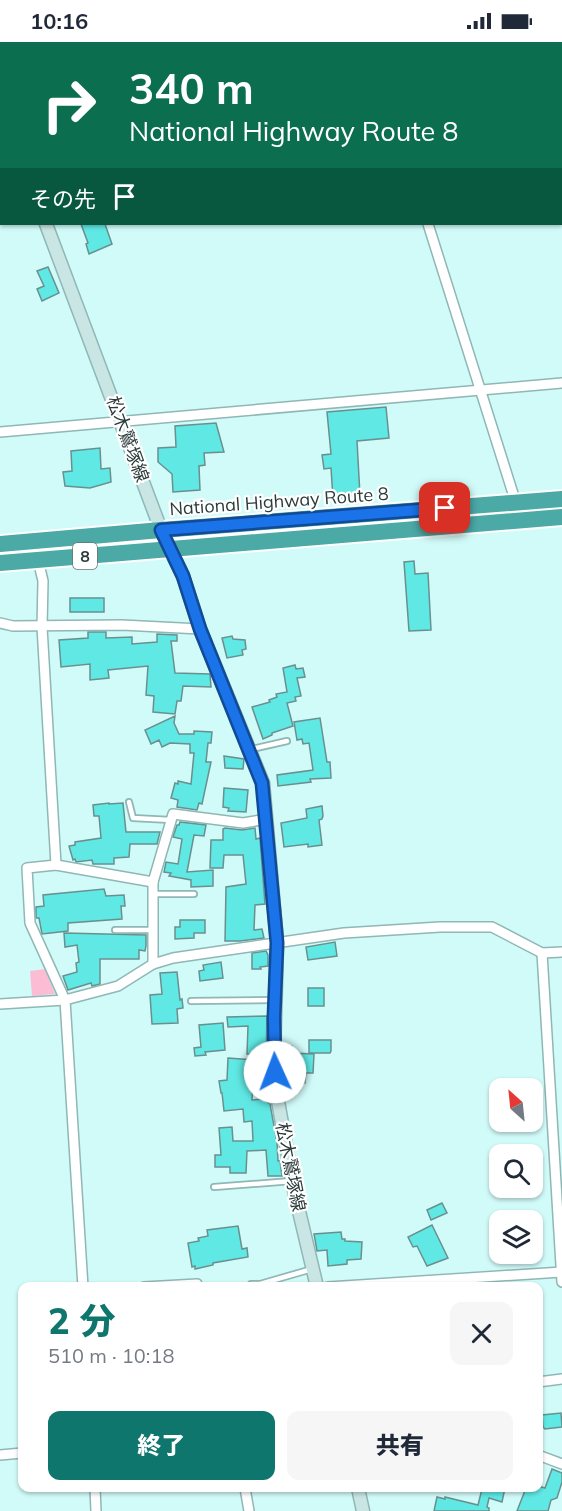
<!DOCTYPE html>
<html lang="ja">
<meta charset="utf-8">
<style>
:root{--surface:#fff;--page:#f6f6f7;--text:#1f2937;--muted:#747a83;--accent:#0f766e}
body{margin:0;font-family:Mulish,"Noto Sans JP",sans-serif;background:var(--page);color:var(--text);height:100vh;display:flex;flex-direction:column;font-size:22px;white-space:nowrap}
*{box-sizing:border-box;margin:0}
p{font-size:20px;color:var(--muted)}
.icon{flex:none;width:33px;height:33px;fill:none;stroke:currentColor;stroke-width:2;stroke-linecap:round;stroke-linejoin:round}
.map{position:relative;flex:1;overflow:hidden}
.drawer{position:absolute;left:18px;top:1240px;width:525px;height:210px;display:flex;flex-direction:column;background:var(--surface);border-radius:12px;box-shadow:0 2px 4px #0004}
.drawer>*{flex:none}
.guide{position:absolute;left:0px;top:0px;width:562px;height:183px;box-shadow:0 2px 4px #0004;background:#0b6e4f;color:#fff;overflow:hidden}
.needle{width:39px;rotate:333deg}
.controls{position:absolute;left:489px;top:1036px;display:grid;gap:12px}
.controls a{display:grid;place-items:center;width:54px;height:54px;border-radius:12px;background:var(--surface);box-shadow:0 2px 4px #0004;font-size:30px}
.pin{position:absolute;display:grid;place-items:center;width:51px;height:51px;color:#fff;margin:-26px;border-radius:12px;box-shadow:0 3px 9px #0006}
.me{position:absolute;width:66px;margin:-33px;rotate:358deg;stroke-linejoin:round;filter:drop-shadow(0 0 4px #0008)}
.turn{display:flex;align-items:center;gap:21px;height:126px;padding:0 30px;font-size:27px}
.turn .icon{width:78px;height:78px;stroke-width:2.5}
.turn b{display:block;font-size:42px;line-height:51px}
.then{display:flex;align-items:center;height:57px;padding:0 30px;background:#0003;gap:12px;font-size:22px}
.round{display:grid;place-items:center;flex:none;width:63px;height:63px;border-radius:12px;background:var(--page)}
.head{display:flex;align-items:center;justify-content:space-between;height:102px;padding:0 30px}
h1{font-size:36px;font-weight:800;line-height:45px;color:var(--accent)}
.cta{display:flex;gap:12px;margin-top:auto;padding:12px 30px}
.cta a{flex:1;height:69px;border-radius:12px;background:var(--accent);color:#fff;font-size:24px;font-weight:800;line-height:69px;text-align:center}
.cta a+a{background:var(--page);color:var(--text)}
.status{display:flex;justify-content:space-between;align-items:center;height:42px;padding:0 30px;background:var(--surface);direction:ltr}
.status svg{height:16px;fill:currentColor}
.map>svg:first-child{display:block}
</style>
<div class="status"><b>10:16</b><svg viewBox="0 0 49 12"><path d="M0 12V9h3v3zM5 12V6h3v6zM10 12V3h3v9zM15 12V0h3v12zM26 1h20v11H26zM47 4h2v5h-2z"/></svg></div>
<div class="map">
<svg width="562" height="1469" viewBox="0 0 562 1469">
<rect width="100%" height="100%" fill="#d1fbf9"/>
<path fill="#fcbdd4" d="M45,927L55,952L32,954L30,929Z"/>
<g fill="#5fe8e4" stroke="#69908f" stroke-width="1.5">
<path d="M81,182H105L112,202L89,212L86,202L88,201Z"/>
<path d="M48,225L59,251L42,259L37,247L44,244L37,229Z"/>
<path d="M386,365L389,396L357,399L360,453L333,457L331,426L324,427L322,413L331,412L327,370Z"/>
<path d="M216,381L224,410L204,411L205,423L199,424L200,448L173,450L172,432L158,420V406L176,405L175,384Z"/>
<path d="M100,406L101,427L110,426L111,440L90,446L65,444L63,430L72,429L71,409Z"/>
<path d="M414,519L415,532L428,531L431,588L409,589L404,520Z"/>
<rect x="70" y="556" width="34" height="14"/>
<path d="M88,590H106V596L132,595V602L157,600V592L177,593V599H171L175,631L210,632L211,645L183,644L181,659H177L175,672L153,670L154,654L146,653L148,624L108,628L109,636L90,638V622L61,625L59,598L88,596Z"/>
<path d="M232,594L233,597L245,598L246,607L242,608L243,613L227,616L222,596Z"/>
<path d="M295,623L296,627L303,626L305,635L297,636L301,654L295,655L296,659L287,661L293,684L272,691V693L263,697L252,665L270,660L269,658L277,655L276,652L287,650L283,626Z"/>
<path d="M175,674L174,681L179,692H194V689L212,690L211,701H208L206,720H211L202,762L199,761L197,768L177,765L178,758L171,756L175,741L178,742V739L191,742L194,711H190V702L170,701L162,705L159,698L151,702L145,688Z"/>
<path d="M320,676L327,720H330L331,736L310,737L311,740L278,744L277,733L313,728L309,701L303,702L302,697L297,698L294,680Z"/>
<path d="M224,714L244,717L243,727L225,726Z"/>
<path d="M224,746L248,748L246,770L228,769L229,766L223,765Z"/>
<path d="M109,761V762L123,761L126,790H160L157,802H130L129,815L114,816V822H93L92,818L76,820L75,817L73,818L69,804L75,803V800L101,796L99,774H94L93,763Z"/>
<path d="M322,764L323,774L322,777L319,778L322,803L308,805V802L284,805L281,781L307,776L306,767Z"/>
<path d="M180,780L206,783L204,794L194,793L187,830L213,828V844L191,845V838L169,834L171,831L164,830L166,820L178,822L182,797L173,795L177,783H179Z"/>
<path d="M225,786L242,788L255,786L256,797L260,796L265,862L255,863L254,888L262,887L264,896L240,899H225L226,845L246,842L243,813H224L223,826H210L211,798H223V787Z"/>
<path d="M104,847L106,854L124,853L125,864H121L122,877L68,881V889L42,892L39,876H36V865L44,864L43,853Z"/>
<path d="M180,878H205V891H194V896L175,897V885H180Z"/>
<path d="M64,891L146,893V904L145,909L139,908V917H100V942L92,944L91,941L68,948L63,934L77,930L76,921L79,920L77,903L65,905Z"/>
<path d="M335,900L337,914L308,918L306,905Z"/>
<path d="M266,909L268,913V924L260,925L261,927H252V911Z"/>
<path d="M221,920L223,936L200,939L199,929L204,928L203,923Z"/>
<path d="M177,930L180,958L182,957L183,966L177,967L178,981L152,982L150,953L162,952L160,931Z"/>
<rect x="308" y="946" width="16" height="18"/>
<path d="M267,974L266,1013L247,1012L248,984L228,985L227,975Z"/>
<path d="M223,981L225,1008L205,1010L206,1013L195,1014L194,1006L201,1005L199,983Z"/>
<path d="M309,998H331V1009L330,1011H309Z"/>
<path d="M282,1004H292L291,1011L314,1012L313,1031H306L305,1041H295L294,1047H285Z"/>
<path d="M228,1016L254,1018L252,1058L263,1057L270,1062L277,1100L278,1119H280L282,1134H268L266,1108L247,1109L246,1131H230V1125H215V1113H221L219,1086L232,1085L233,1099H253L252,1079L244,1080L243,1067L224,1069L222,1051H221L219,1039L227,1038Z"/>
<path d="M442,1161L447,1171L431,1178L427,1168Z"/>
<path d="M432,1183L448,1216L427,1224L417,1204L413,1205L408,1195Z"/>
<path d="M238,1184L242,1207L247,1206L248,1215L213,1221V1223L195,1227V1224L192,1225L188,1201L199,1199L198,1196L208,1194L207,1188Z"/>
<path d="M341,1190L342,1197H345V1199L362,1200L361,1217L347,1218V1222L328,1224L327,1208L317,1209L314,1192Z"/>
<path d="M561,1371L562,1385L545,1387L543,1385L542,1373Z"/>
<path d="M552,1427L562,1431V1440L557,1456L551,1458L548,1469H517L526,1446H538V1444L545,1446Z"/>
<path d="M487,1446H505L502,1460L489,1456L487,1465L489,1466V1469H434L437,1455L445,1457V1455L478,1463L482,1447L486,1448Z"/>
</g>
<g fill="none" stroke-linecap="round" stroke-linejoin="round">
<g stroke="#8fb7b5" stroke-width="8">
<g id="lane">
<path d="M252,707L287,699"/>
<path d="M129,760L133,776L171,778"/>
<path d="M154,852H194"/>
<path d="M115,888H153"/>
<path d="M191,959L275,958"/>
<path d="M214,1145L292,1139"/>
<path d="M251,1242H260L312,1227"/>
</g>
</g>
<g stroke="#8fb7b5" stroke-width="12">
<g id="street">
<path d="M371,0L372,2"/>
<path d="M428,182L516,461"/>
<path d="M0,390L562,341"/>
<path d="M38,518L43,539L42,585L56,823"/>
<path d="M0,581L13,584L122,583L200,587"/>
<path d="M542,911L562,1240"/>
<path d="M153,922V840L173,772L243,781L267,777"/>
<path d="M0,962L65,958L118,944L153,922L173,916L344,891L440,885H492L542,911L562,910"/>
<path d="M83,1245L65,958L30,881L27,826L56,823L153,840"/>
<path d="M144,1245L197,1242L198,1245"/>
<path d="M328,1245L562,1230"/>
<path d="M538,1340L562,1337"/>
<path d="M0,1413L22,1411"/>
<path d="M538,1413L562,1422"/>
<path d="M95,1446L96,1469"/>
<path d="M245,1446L249,1469"/>
</g>
</g>
<g stroke="#8fb7b5" stroke-width="15">
<g id="secondary">
<path d="M278,2L283,0"/>
<path d="M0,57L2,62"/>
<path d="M0,87H2"/>
<path d="M46,182L161,488L183,534L200,587L263,741L277,901L274,1012L276,1048L294,1148L317,1245"/>
<path d="M358,1446L363,1469"/>
</g>
</g>
<g stroke="#fff" stroke-width="20">
<g id="highway">
<path d="M0,502L161,488L562,457"/>
<path d="M0,521L562,475"/>
</g>
</g>
<use href="#lane" stroke="#fff" stroke-width="4.5"/>
<use href="#street" stroke="#fff" stroke-width="9"/>
<use href="#secondary" stroke="#c9e5e4" stroke-width="12"/>
<use href="#highway" stroke="#4ba9a6" stroke-width="16"/>
</g>
<g fill="none" stroke-linecap="round" stroke-linejoin="round">
<g stroke="#114b97" stroke-width="15">
<path id="route" d="M275,1030L274,975L277,901L262,741L200,587L183,534L161,488L445,466"/>
</g>
<use href="#route" stroke="#1a73e8" stroke-width="10"/>
</g>
<g text-anchor="middle" dominant-baseline="central" stroke-width="4.5" stroke-linejoin="round" paint-order="stroke">
<rect fill="#fff" stroke="#6b7675" stroke-width="1.5" x="73" y="501" width="24" height="26" rx="4.5"/>
<g font-size="16" font-weight="bold" fill="#2b3b3a">
<text x="85" y="514">8</text>
</g>
<g font-size="18" fill="#2b3b3a" stroke="#fff">
<text transform="translate(128 397) rotate(70)">松木鷲塚線</text>
<text transform="translate(279 459) rotate(-4)">National Highway Route 8</text>
<text transform="translate(291 1125) rotate(79)">松木鷲塚線</text>
</g>
</g>
</svg>
<div class="controls">
<a><svg class="needle" viewBox="-14 -14 28 28"><path d="M0-13l5 13h-10z" fill="#e53935"/><path d="M0 13l5-13h-10z" fill="#747a83"/></svg></a>
<a><svg class="icon" aria-label="search" viewBox="0 0 24 24"><circle cx="10" cy="10" r="6"/><path d="M15 15l6 6"/></svg></a>
<a><svg class="icon" aria-label="layers" viewBox="0 0 24 24"><path d="M12 4l9 5-9 5-9-5zM3 14l9 5 9-5"/></svg></a>
</div>
<div class="pin" style="left:445px;top:466px;background:#d93025"><svg class="icon" aria-label="arrive" viewBox="0 0 24 24"><path d="M6 21V4h12l-3 4 3 4H6"/></svg></div>
<svg class="me" style="left:275px;top:1030px" viewBox="-20 -20 40 40"><circle r="19" fill="#fff"/><path d="M0-13L10 11 0 6-10 11z" fill="#1a73e8"/></svg>
<div class="guide">
<div class="turn"><svg class="icon" aria-label="right" viewBox="0 0 24 24"><path d="M7 20v-9h11M14 6l5 5-5 5"/></svg><div><b>340 m</b>National Highway Route 8</div></div>
<div class="then">その先<svg class="icon" aria-label="arrive" viewBox="0 0 24 24"><path d="M6 21V4h12l-3 4 3 4H6"/></svg></div>
</div>
<section class="drawer">
<div class="head"><div><h1>2 分</h1><p>510 m · 10:18</p></div><a class="round"><svg class="icon" aria-label="close" viewBox="0 0 24 24"><path d="M6 6l12 12M18 6L6 18"/></svg></a></div>
<div class="cta"><a>終了</a><a>共有</a></div>
</section>
</div>
